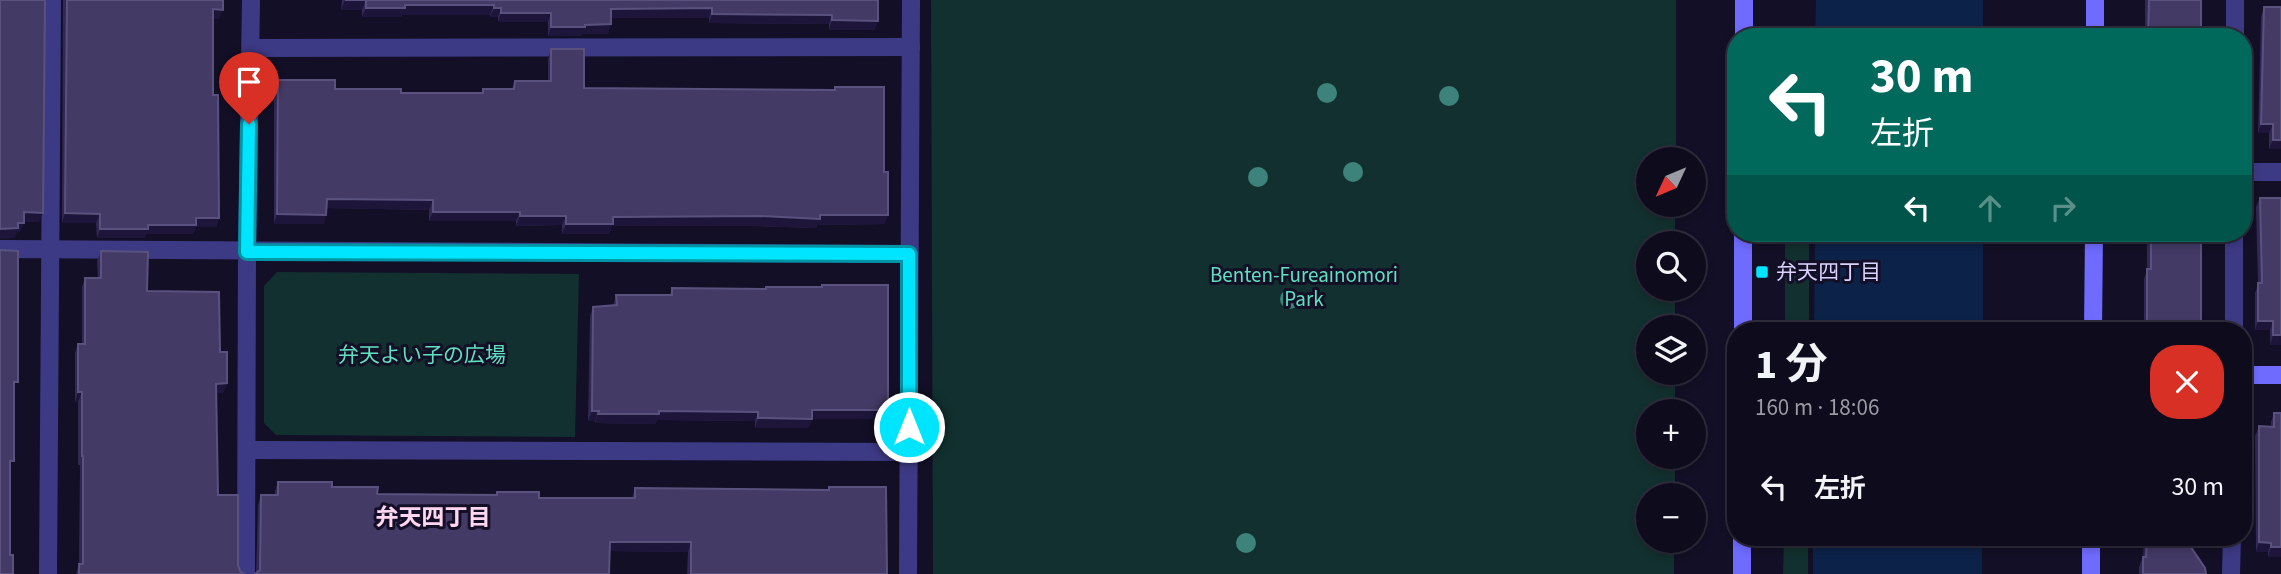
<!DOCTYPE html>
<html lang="ja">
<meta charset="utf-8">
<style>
:root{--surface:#0e0b1c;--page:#1c1929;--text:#f1f3f6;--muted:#9b9ba3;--line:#2e2b3b}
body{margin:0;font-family:"Source Sans 3","Noto Sans JP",sans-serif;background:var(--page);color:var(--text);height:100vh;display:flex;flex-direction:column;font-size:26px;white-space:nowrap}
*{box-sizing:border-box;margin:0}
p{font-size:23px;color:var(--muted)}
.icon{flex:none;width:38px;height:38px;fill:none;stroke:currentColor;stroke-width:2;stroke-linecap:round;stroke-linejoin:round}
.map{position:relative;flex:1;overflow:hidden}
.panel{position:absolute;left:1727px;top:322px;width:525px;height:224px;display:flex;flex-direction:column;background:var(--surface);border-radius:28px;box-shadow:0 4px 10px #0003,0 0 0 2px var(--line)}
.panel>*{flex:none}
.hud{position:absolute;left:1727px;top:28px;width:525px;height:214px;border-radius:28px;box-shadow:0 4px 10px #0003,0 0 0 2px var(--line);background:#00695c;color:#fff;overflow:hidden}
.needle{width:46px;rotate:226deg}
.buttons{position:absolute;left:1636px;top:147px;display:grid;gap:14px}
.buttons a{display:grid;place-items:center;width:70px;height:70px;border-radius:50%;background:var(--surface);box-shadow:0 4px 10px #0003,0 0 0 2px var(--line);font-size:35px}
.pin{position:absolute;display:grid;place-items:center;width:60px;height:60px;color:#fff;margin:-72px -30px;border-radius:50% 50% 50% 0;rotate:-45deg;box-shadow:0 0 7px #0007}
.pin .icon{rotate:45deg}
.me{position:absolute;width:77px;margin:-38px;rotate:0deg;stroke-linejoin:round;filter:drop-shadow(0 0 5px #0008)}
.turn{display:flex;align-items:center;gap:24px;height:147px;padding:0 28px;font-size:32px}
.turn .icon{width:91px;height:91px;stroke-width:2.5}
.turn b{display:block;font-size:49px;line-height:60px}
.lanes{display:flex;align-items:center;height:66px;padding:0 28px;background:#0003;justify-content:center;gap:35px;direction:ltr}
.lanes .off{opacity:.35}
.round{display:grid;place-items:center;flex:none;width:74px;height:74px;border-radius:28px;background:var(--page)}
.overview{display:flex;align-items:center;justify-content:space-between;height:119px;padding:0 28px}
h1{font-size:42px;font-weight:700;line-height:52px}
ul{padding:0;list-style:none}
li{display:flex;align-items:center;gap:21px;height:91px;padding:0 28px}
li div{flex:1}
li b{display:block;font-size:26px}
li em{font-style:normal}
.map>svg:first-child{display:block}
</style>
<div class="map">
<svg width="2281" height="574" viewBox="0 0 2281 574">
<rect width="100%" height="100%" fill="#130f26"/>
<g fill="#12302f">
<path d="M931,0H1676V159H1648V205H1675V243H1648V289H1675V327H1648V373H1675V411H1648V457H1675V495H1648V541H1674V574H933Z"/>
<rect x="1785" y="233" width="24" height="98"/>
<path d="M277,272L579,274L575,437L276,435L264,423V286Z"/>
<path d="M1784,537H1808V574H1783Z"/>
</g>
<g fill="#0c2248">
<path d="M1816,0H1983V37H1815Z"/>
<path d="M1815,233H1983V331H1814Z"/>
<rect x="1813" y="537" width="169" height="37"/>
</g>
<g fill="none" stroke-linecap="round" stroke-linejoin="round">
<g stroke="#3d3a85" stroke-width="18">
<path d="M2235,37V0"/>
<path d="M251,48L911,47"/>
<path d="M2244,172H2281"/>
<path d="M0,249L909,254"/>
<path d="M2234,331V233"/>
<path d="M247,450L909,452"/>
<path d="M48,574L52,0"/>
<path d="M246,574L247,252L251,0"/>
<path d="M908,574L911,0"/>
<path d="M2231,574L2232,537"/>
</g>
<g stroke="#6f6bff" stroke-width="18">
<path d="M1744,37V0"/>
<path d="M2095,37V0"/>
<path d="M1743,331V233"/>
<path d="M2093,331L2094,233"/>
<path d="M2244,375H2281"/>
<path d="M1742,574V537"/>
<path d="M2091,574V537"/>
</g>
</g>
<g fill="#3d827b">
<circle cx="1327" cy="93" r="10"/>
<circle cx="1449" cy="96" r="10"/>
<circle cx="1353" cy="172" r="10"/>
<circle cx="1258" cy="177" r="10"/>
<circle cx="1290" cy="299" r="10"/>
<circle cx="1246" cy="543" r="10"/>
</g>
<g fill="#312854">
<path d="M63,0H223L219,19H213V95L219,218L216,227H196L193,234H146L144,238H97L96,223H62Z"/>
<path d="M342,0H878V21L874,30H829V24L709,23V18H611L608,34H582L581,36H548V22H498V17H490V15H402L401,17H362V10H341Z"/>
<rect x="2145" y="0" width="56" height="37"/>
<path d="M2264,7H2281V149H2269V133H2258L2261,17Z"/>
<path d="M551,49L584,88L834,90L835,87L884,172L888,215L884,224L817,225L816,228L756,226H612L609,234H562V225L516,226V221H429V210L326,208V215L323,224H274V89L278,80L335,89L401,93H482L483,89H512L515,81H548V59Z"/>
<path d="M2260,198L2281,345H2270V330H2255V293L2258,284L2256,207Z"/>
<path d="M2147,233H2201V331H2144V279L2147,270Z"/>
<path d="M101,251L220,352L227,383L223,393H216L218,495L240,571L244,574H76L79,564L80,465H78V402H75V353L78,344H82V287L85,278H98L97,261Z"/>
<path d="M822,285L884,419H812L808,428H755V421L657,420L655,424L595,423V421H588L590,316L593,307L613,306L616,295H670L672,288L765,289L821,287Z"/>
<path d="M2274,413L2281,557H2268V552H2256L2255,436L2259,426L2271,427V422Z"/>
<path d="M278,482L332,487L377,494L496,495L497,492L539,498H632L635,488L828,490L829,487L887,574H687L688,552L610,551L256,573L258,505L261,495H275V491Z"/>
<path d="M2144,537H2184L2206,574H2139V567L2143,557Z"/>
</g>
<g fill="#1d163a">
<path d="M345,0H366L362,10H341Z"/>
<path d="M405,5H494L490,15H402L401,17H362L366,8Z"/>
<path d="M494,8H501L498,17H490Z"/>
<path d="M712,8L709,18H608L611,9Z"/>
<path d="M213,9L223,10L219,19H209Z"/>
<path d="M501,13H551L548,22H498Z"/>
<path d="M712,14L832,15L829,24L709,23Z"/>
<path d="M832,20L878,21L874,30H829Z"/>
<path d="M611,24L608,34H582L581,36H548L551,27Z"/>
<path d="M2261,124H2273L2269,133H2258Z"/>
<path d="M2273,140H2281V149H2269Z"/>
<path d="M327,199L433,200L429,210L323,208Z"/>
<path d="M24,212L43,213L39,222H20Z"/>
<path d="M433,212H520L516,221H429Z"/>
<path d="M65,213L100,214L96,223H62Z"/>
<path d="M277,214L326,215L323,224H274Z"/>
<path d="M888,215L884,224L817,225L816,228L756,226H612L609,234H562L566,224L613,217Z"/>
<path d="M520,216H566L562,225L516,226Z"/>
<path d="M196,218H219L216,227H196L193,234H146L144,238H97L100,229L148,225Z"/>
<path d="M18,223H24L20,232H17L15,238L0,239V229Z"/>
<path d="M2258,321H2273L2270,330H2255Z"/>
<path d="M2273,335H2281V345H2270Z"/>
<path d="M227,383L223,393H213L216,384Z"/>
<path d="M78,392H82L78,402H75Z"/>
<path d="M812,410H888L884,419H812L808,428H755L758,418Z"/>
<path d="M592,411H599L595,421H588Z"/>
<path d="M659,411L758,412L755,421L657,420L655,424L595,423L598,414Z"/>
<path d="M610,542H691L688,552L606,551Z"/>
<path d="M2259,542L2271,543L2268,552H2256Z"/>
<path d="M2271,547H2281V557H2268Z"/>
</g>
<g fill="#433a66" stroke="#5a527e" stroke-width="2">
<path d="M0,0H45L43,213L24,212V223H18V228L0,229Z"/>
<path d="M67,0H223V10L213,9V95H218L219,218H196V225H148V229H100V214L65,213Z"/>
<path d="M345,0H878V21L832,20V15L712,14V8L611,9V24L585,25V27H551V13H501V8H494V5H405V8H366V0Z"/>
<path d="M2149,0H2201V37L2148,36Z"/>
<path d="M2264,7H2281V140H2273V124H2261Z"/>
<path d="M551,49H584V88L835,90V87H884V172H888V215H820V219L760,216L613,217V224H566V216H520V212H433V200L327,199L326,215L277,214L278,80H335V89H401V93H483V89H514L515,81H551Z"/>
<path d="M2260,198H2281V335H2273V321H2258V283H2262Z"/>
<path d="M2151,233H2201V331H2153L2147,325V269H2151Z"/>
<path d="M0,250L18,251V382H14V461H10V555H13V574H0Z"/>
<path d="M101,251L148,252L147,291L219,292L220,352H227V383L216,384L218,495H238V565L240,571L244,574H79V564H83V456H82V392H78V344H85V278H101Z"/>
<path d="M822,285H888V410H812V419L758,418V412L659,411V414H598L599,411H592L593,307L617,305L616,295H672V288L766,289V287H822Z"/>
<path d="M2274,413H2281V547H2271V543L2259,542V426L2274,427Z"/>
<path d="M278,482H332V487H378L377,494L497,495V492H539V498H635V488L829,490V487H886L887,574H691V542H610L609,574H255L260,570L261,495H278Z"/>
<path d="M2147,537H2184L2205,568L2206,574H2143V557H2146Z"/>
</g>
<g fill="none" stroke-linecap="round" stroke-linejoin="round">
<g stroke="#0095a6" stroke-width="18">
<path id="route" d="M249,124L247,252L909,254V427"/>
</g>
<use href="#route" stroke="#00e5ff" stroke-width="12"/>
</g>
<rect fill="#00e5ff" stroke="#130f26" stroke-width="2.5" x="1755" y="265" width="14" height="14" rx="3.5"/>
<g text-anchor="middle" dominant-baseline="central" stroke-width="6" stroke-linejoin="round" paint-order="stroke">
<g font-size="21" fill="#d9d4ff" stroke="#130f26" text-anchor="start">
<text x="1776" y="272">弁天四丁目</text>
</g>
<g font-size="21" fill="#5fe0c0" stroke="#130f26">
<text x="1304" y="275">Benten-Fureainomori<tspan x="1304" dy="24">Park</tspan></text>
<text x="422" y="355">弁天よい子の広場</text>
</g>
<g font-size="23" font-weight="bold" fill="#ffd6f0" stroke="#130f26">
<text x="433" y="517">弁天四丁目</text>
</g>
</g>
</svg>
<div class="buttons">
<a><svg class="needle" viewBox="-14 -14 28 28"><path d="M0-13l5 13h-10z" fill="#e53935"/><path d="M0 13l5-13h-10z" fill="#9b9ba3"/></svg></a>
<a><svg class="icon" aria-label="search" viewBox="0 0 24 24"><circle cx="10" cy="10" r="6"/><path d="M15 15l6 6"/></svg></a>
<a><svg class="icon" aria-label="layers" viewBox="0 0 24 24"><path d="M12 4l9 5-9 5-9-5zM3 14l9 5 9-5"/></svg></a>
<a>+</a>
<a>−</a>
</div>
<div class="pin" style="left:249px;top:124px;background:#d93025"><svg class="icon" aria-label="arrive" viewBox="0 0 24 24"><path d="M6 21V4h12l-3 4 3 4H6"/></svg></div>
<svg class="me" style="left:909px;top:427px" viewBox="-20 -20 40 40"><circle r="17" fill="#00e5ff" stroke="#fff" stroke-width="3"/><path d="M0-11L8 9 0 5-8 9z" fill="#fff"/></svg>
<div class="hud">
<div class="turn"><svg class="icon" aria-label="left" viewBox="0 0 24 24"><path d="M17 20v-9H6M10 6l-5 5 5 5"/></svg><div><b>30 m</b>左折</div></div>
<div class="lanes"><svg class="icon" aria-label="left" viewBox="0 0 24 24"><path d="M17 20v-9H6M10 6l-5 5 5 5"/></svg><svg class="icon off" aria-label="ahead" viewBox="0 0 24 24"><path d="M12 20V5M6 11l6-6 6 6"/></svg><svg class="icon off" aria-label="right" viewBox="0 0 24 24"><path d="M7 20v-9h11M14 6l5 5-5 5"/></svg></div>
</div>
<section class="panel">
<div class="overview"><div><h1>1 分</h1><p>160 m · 18:06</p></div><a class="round" style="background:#d93025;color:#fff"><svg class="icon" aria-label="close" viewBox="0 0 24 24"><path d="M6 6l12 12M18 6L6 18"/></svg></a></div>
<ul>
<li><svg class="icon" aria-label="left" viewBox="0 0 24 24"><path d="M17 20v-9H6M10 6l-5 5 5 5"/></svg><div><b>左折</b></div><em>30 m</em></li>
</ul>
</section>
</div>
